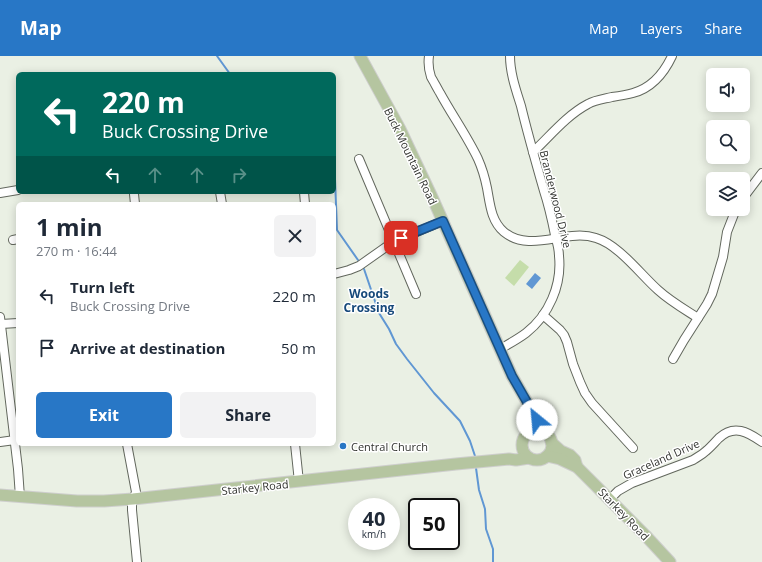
<!DOCTYPE html>
<meta charset="utf-8">
<style>
:root{--surface:#fff;--page:#f2f2f3;--text:#1f2937;--muted:#747a83;--accent:#2877c6}
body{margin:0;font-family:"Open Sans",sans-serif;background:var(--page);color:var(--text);height:100vh;display:flex;flex-direction:column;font-size:15px;white-space:nowrap}
*{box-sizing:border-box;margin:0}
p{font-size:13px;color:var(--muted)}
.icon{flex:none;width:22px;height:22px;fill:none;stroke:currentColor;stroke-width:2;stroke-linecap:round;stroke-linejoin:round}
.map{position:relative;flex:1;overflow:hidden}
.details{position:absolute;left:16px;top:146px;width:320px;height:244px;display:flex;flex-direction:column;background:var(--surface);border-radius:6px;box-shadow:0 2px 10px #0003}
.details>*{flex:none}
.hud{position:absolute;left:16px;top:16px;width:320px;height:122px;border-radius:6px;box-shadow:0 2px 10px #0003;background:#00695c;color:#fff;overflow:hidden}
.tools{position:absolute;left:706px;top:12px;display:grid;gap:8px}
.tools a{display:grid;place-items:center;width:44px;height:44px;border-radius:6px;background:var(--surface);box-shadow:0 2px 10px #0003;font-size:20px}
.speed{position:absolute;left:348px;top:442px;display:flex;gap:8px;font-size:20px;font-weight:700;text-align:center}
.speed>*{display:grid;place-content:center;width:52px;height:52px;border-radius:50%;background:var(--surface);box-shadow:0 2px 10px #0003;line-height:1}
.speed small{font-size:10px;font-weight:400}
.speed .limit{border:2px solid #111;border-radius:6px;background:#fff;color:#111}
.pin{position:absolute;display:grid;place-items:center;width:34px;height:34px;color:#fff;margin:-17px;border-radius:8px;box-shadow:0 2px 6px #0006}
.me{position:absolute;width:44px;margin:-22px;rotate:332deg;stroke-linejoin:round;filter:drop-shadow(0 0 3px #0008)}
.turn{display:flex;align-items:center;gap:14px;height:84px;padding:0 20px;font-size:18px}
.turn .icon{width:52px;height:52px;stroke-width:2.5}
.turn b{display:block;font-size:28px;line-height:34px}
.lanes{display:flex;align-items:center;height:38px;padding:0 20px;background:#0003;justify-content:center;gap:20px;direction:ltr}
.lanes .off{opacity:.35}
.round{display:grid;place-items:center;flex:none;width:42px;height:42px;border-radius:6px;background:var(--page)}
.headline{display:flex;align-items:center;justify-content:space-between;height:68px;padding:0 20px}
h1{font-size:24px;font-weight:700;line-height:30px}
.primary-button{display:flex;gap:8px;margin-top:auto;padding:8px 20px}
.primary-button a{flex:1;height:46px;border-radius:6px;background:var(--accent);color:#fff;font-size:16px;font-weight:700;line-height:46px;text-align:center}
.primary-button a+a{background:var(--page);color:var(--text)}
ul{padding:0;list-style:none}
li{display:flex;align-items:center;gap:12px;height:52px;padding:0 20px}
li div{flex:1}
li b{display:block;font-size:15px}
li em{font-style:normal}
header{display:flex;align-items:center;gap:24px;box-sizing:border-box;height:56px;padding:0 20px;background:var(--accent);color:#fff}
header strong{font-size:19px}
nav{display:flex;gap:22px;margin-inline-start:auto;font-size:14px}
.map>svg:first-child{display:block}
</style>
<header>
<strong>Map</strong>
<nav><a>Map</a><a>Layers</a><a>Share</a></nav>
</header>
<div class="map">
<svg width="762" height="506" viewBox="0 0 762 506">
<rect width="100%" height="100%" fill="#eaf0e4"/>
<path fill="#c5ddaa" d="M520,204L529,211L514,230L505,222Z"/>
<path fill="#6097d3" d="M535,217L541,222L532,233L526,228Z"/>
<g fill="none" stroke-linecap="round" stroke-linejoin="round">
<g stroke="#6097d3" stroke-width="2">
<path d="M217,0L230,18"/>
<path d="M334,122L335,123L337,174L358,204"/>
<path d="M364,213L379,257L389,273L396,288L407,303L434,337L460,365L470,385L475,400"/>
<path d="M476,412L479,434L485,453L486,473L493,493V506"/>
</g>
<g stroke="#62675d" stroke-width="10">
<g id="minor">
<path d="M429,0C428,7 429,15 431,21C434,26 437,32 440,37C452,59 467,80 478,103C482,112 485,122 487,132C490,148 491,165 504,176C531,198 566,172 596,182C619,189 640,218 658,234C670,245 684,253 698,262"/>
<path d="M533,96C550,80 567,59 588,48C595,44 604,43 612,41C619,40 626,39 633,37C651,32 664,17 672,0"/>
<path d="M359,103L416,238"/>
<path d="M220,136L222,148"/>
<path d="M304,136L305,148"/>
<path d="M0,137L18,134"/>
<path d="M134,138L135,148"/>
<path d="M743,142L762,117"/>
<path d="M13,184L18,183"/>
<path d="M334,218L349,214L359,210L393,186L443,165"/>
<path d="M543,259L560,274L564,279L567,286L573,308L580,326L585,337L592,347L633,392"/>
<path d="M0,261L18,413L20,441"/>
<path d="M1,268L18,267"/>
<path d="M500,293C509,288 518,283 526,277C549,259 562,229 559,200C559,193 557,186 555,179C552,164 549,150 544,135C536,107 528,79 521,50C516,34 510,17 510,0"/>
<path d="M673,303L684,284L707,248L712,238L723,201L727,176L736,153"/>
<path d="M0,386L15,384"/>
<path d="M127,388L136,436L132,447V454L137,506"/>
<path d="M295,388L299,426"/>
<path d="M610,443L618,435L632,427L693,404C697,401 702,399 706,395C711,391 715,386 719,382C734,368 748,376 762,386"/>
</g>
</g>
<g stroke="#cececd" stroke-width="13">
<g id="major">
<path d="M360,0L400,73L432,141L512,320L531,353L535,356L537,364L545,377"/>
<circle cx="537" cy="389" r="15"/>
<path d="M551,386L561,395L570,399L575,404L577,411"/>
<path d="M547,400L560,403L577,411L645,479L670,506"/>
<path d="M0,439L77,445H104L133,443L456,408L509,403L516,404L529,402"/>
</g>
</g>
<use href="#minor" stroke="#fff" stroke-width="8"/>
<use href="#major" stroke="#b5c5a0" stroke-width="11"/>
</g>
<g fill="none" stroke-linecap="round" stroke-linejoin="round">
<g stroke="#1a4d81" stroke-width="10">
<path id="route" d="M401,182L443,165L512,320L531,353L535,356L537,364"/>
</g>
<use href="#route" stroke="#2877c6" stroke-width="7"/>
</g>
<circle fill="#2877c6" stroke="#fff" stroke-width="1.5" cx="343" cy="390" r="4"/>
<g text-anchor="middle" dominant-baseline="central" stroke-width="3" stroke-linejoin="round" paint-order="stroke">
<g font-size="11" fill="#31332f" stroke="#fff">
<text transform="translate(411 100) rotate(64)">Buck Mountain Road</text>
<text transform="translate(556 143) rotate(76)">Branderwood Drive</text>
<text transform="translate(661 403) rotate(-24)">Graceland Drive</text>
<text transform="translate(255 431) rotate(-6)">Starkey Road</text>
<text transform="translate(624 458) rotate(46)">Starkey Road</text>
</g>
<g font-size="11" fill="#31332f" stroke="#fff" text-anchor="start">
<text x="351" y="390">Central Church</text>
</g>
<g font-size="12" font-weight="bold" fill="#17497b" stroke="#fff">
<text x="369" y="237">Woods<tspan x="369" dy="14">Crossing</tspan></text>
</g>
</g>
</svg>
<div class="tools">
<a><svg class="icon" aria-label="sound" viewBox="0 0 24 24"><path d="M4 9h4l5-4v14l-5-4H4zM17 9q2 3 0 6"/></svg></a>
<a><svg class="icon" aria-label="search" viewBox="0 0 24 24"><circle cx="10" cy="10" r="6"/><path d="M15 15l6 6"/></svg></a>
<a><svg class="icon" aria-label="layers" viewBox="0 0 24 24"><path d="M12 4l9 5-9 5-9-5zM3 14l9 5 9-5"/></svg></a>
</div>
<div class="speed"><div>40<small>km/h</small></div><div class="limit">50</div></div>
<div class="pin" style="left:401px;top:182px;background:#d93025"><svg class="icon" aria-label="arrive" viewBox="0 0 24 24"><path d="M6 21V4h12l-3 4 3 4H6"/></svg></div>
<svg class="me" style="left:537px;top:364px" viewBox="-20 -20 40 40"><circle r="19" fill="#fff"/><path d="M0-13L10 11 0 6-10 11z" fill="#2877c6"/></svg>
<div class="hud">
<div class="turn"><svg class="icon" aria-label="left" viewBox="0 0 24 24"><path d="M17 20v-9H6M10 6l-5 5 5 5"/></svg><div><b>220 m</b>Buck Crossing Drive</div></div>
<div class="lanes"><svg class="icon" aria-label="left" viewBox="0 0 24 24"><path d="M17 20v-9H6M10 6l-5 5 5 5"/></svg><svg class="icon off" aria-label="ahead" viewBox="0 0 24 24"><path d="M12 20V5M6 11l6-6 6 6"/></svg><svg class="icon off" aria-label="ahead" viewBox="0 0 24 24"><path d="M12 20V5M6 11l6-6 6 6"/></svg><svg class="icon off" aria-label="right" viewBox="0 0 24 24"><path d="M7 20v-9h11M14 6l5 5-5 5"/></svg></div>
</div>
<section class="details">
<div class="headline"><div><h1>1 min</h1><p>270 m · 16:44</p></div><a class="round"><svg class="icon" aria-label="close" viewBox="0 0 24 24"><path d="M6 6l12 12M18 6L6 18"/></svg></a></div>
<ul>
<li><svg class="icon" aria-label="left" viewBox="0 0 24 24"><path d="M17 20v-9H6M10 6l-5 5 5 5"/></svg><div><b>Turn left</b><p>Buck Crossing Drive</p></div><em>220 m</em></li>
<li><svg class="icon" aria-label="arrive" viewBox="0 0 24 24"><path d="M6 21V4h12l-3 4 3 4H6"/></svg><div><b>Arrive at destination</b></div><em>50 m</em></li>
</ul>
<div class="primary-button"><a>Exit</a><a>Share</a></div>
</section>
</div>
